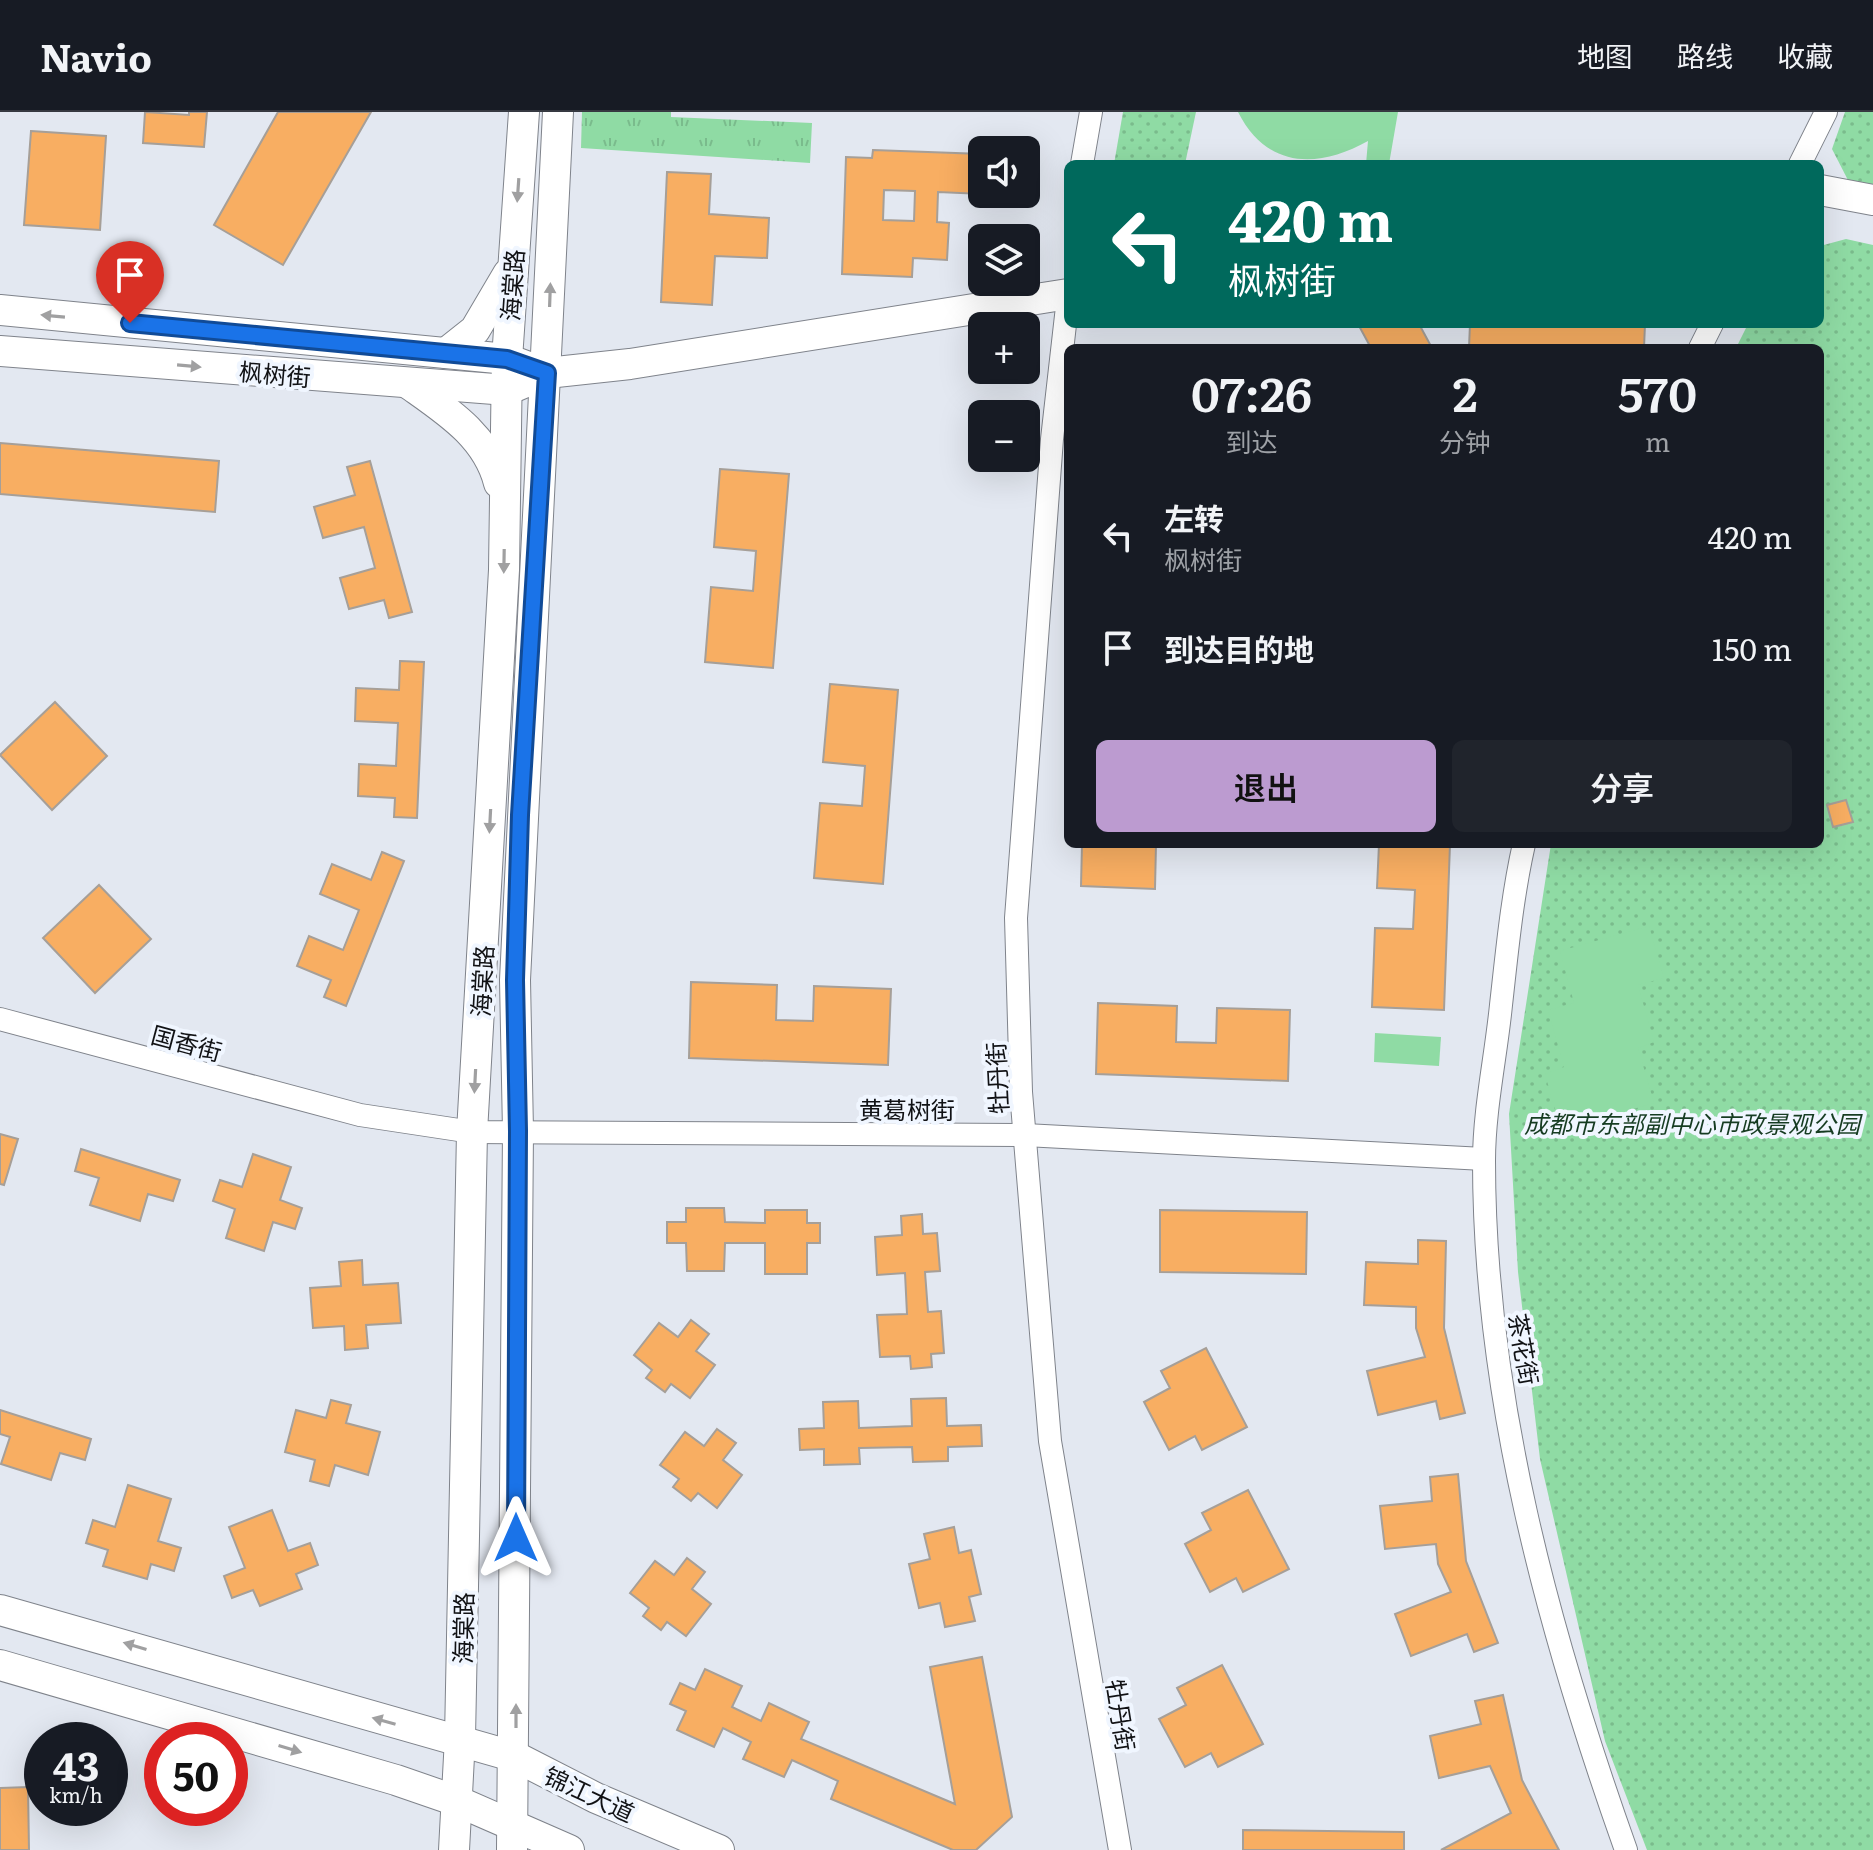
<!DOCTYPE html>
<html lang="zh">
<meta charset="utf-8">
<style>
:root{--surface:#171b24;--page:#20242c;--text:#f1f3f6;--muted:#9ea1a6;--line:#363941;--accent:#bc9bd0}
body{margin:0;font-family:Literata,"Noto Sans SC",serif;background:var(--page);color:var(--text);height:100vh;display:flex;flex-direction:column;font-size:30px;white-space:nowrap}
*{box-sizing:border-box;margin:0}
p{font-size:26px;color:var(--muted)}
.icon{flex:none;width:44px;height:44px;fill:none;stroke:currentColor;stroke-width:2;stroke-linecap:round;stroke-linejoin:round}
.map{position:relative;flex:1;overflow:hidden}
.drawer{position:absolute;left:1064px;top:232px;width:760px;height:504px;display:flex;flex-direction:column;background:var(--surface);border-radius:12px;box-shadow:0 8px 32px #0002}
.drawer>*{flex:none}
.hud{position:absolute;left:1064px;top:48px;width:760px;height:168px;border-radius:12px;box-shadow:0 8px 32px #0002;background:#00695c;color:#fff;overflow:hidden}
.tools{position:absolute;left:968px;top:24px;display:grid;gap:16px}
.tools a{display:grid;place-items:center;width:72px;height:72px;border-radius:12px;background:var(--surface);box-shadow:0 8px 32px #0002;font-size:40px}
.speed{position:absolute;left:24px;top:1610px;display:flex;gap:16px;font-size:40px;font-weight:700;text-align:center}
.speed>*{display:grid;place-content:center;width:104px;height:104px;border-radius:50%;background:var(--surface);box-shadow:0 8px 32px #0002;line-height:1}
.speed small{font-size:20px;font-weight:400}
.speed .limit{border:12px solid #d22;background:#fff;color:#111}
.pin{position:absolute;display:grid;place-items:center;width:68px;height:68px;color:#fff;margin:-82px -34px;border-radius:50% 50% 50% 0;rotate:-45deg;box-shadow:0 0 8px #0007}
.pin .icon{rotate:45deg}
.me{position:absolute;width:88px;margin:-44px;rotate:0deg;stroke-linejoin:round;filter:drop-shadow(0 0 6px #0008)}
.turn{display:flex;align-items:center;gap:28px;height:168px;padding:0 32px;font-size:36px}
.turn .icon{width:104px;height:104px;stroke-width:2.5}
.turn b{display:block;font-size:56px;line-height:68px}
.eta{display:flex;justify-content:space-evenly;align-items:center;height:136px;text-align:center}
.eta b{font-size:48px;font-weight:600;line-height:56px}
.action{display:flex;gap:16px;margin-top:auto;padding:16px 32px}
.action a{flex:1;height:92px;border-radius:12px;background:var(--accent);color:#111;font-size:32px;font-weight:600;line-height:92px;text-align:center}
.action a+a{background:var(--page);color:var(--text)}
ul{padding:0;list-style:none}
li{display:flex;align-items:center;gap:24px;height:112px;padding:0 32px}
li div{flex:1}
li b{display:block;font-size:30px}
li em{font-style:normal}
header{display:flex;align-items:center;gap:48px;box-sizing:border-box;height:112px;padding:0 40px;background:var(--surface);border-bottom:2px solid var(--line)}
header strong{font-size:38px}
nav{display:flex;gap:44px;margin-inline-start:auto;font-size:28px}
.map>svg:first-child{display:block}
</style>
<header>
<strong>Navio</strong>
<nav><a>地图</a><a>路线</a><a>收藏</a></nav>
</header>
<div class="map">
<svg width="1873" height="1738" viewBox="0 0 1873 1738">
<defs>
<pattern id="grass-tufts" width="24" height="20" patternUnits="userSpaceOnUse" patternTransform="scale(2)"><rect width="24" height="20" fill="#8fdba4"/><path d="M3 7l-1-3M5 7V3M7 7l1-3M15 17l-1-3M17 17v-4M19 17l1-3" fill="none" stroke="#7abb8c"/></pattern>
<pattern id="park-dots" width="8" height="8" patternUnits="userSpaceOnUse" patternTransform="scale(2)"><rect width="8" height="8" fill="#8fdba4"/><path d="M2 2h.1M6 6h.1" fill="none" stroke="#7abb8c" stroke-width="1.8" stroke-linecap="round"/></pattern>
</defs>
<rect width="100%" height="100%" fill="#e3e8f1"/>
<path fill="url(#grass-tufts)" d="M582,0H671V5L812,11L810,51L581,36Z"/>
<g fill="url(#park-dots)">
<path d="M1123,0H1196L1185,52H1114Z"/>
<path d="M1845,0H1873V79L1851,74L1832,37Z"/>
<path d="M1846,127L1873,133V1738H1647L1605,1629L1540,1347L1518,1160L1509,1002L1551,732H1820V236H1736L1748,212H1820V134Z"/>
</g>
<g fill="#8fdba4">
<path d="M1238,0H1398L1389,52H1366L1368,29C1318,57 1267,57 1238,0Z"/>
<path d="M1649,814L1664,866L1638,873L1654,930L1638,936L1654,991L1561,1018L1545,962L1564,955L1548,898L1574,891L1560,839Z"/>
<path d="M1375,921L1441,925L1439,954L1374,950Z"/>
</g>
<g fill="#f8ae62" stroke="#a69f98" stroke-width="2" fill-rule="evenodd">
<path d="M145,0L189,3V0H207L204,35L143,31Z"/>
<path d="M278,0H371L283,153L214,113Z"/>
<path d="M31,19L106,24L100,118L24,113Z"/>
<path d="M873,38L982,42V82L938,80L937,110L949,111L947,148L913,146L912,165L842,162L846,45L872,46ZM884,78L915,79L914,109L883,108Z"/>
<path d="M667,60L711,62L709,102L769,106L767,146L715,144L712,193L661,190Z"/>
<path d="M1358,212H1419L1432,236H1371Z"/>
<path d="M1470,212H1645L1644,236H1469Z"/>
<path d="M0,331L219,349L215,400L0,382Z"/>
<path d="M370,349L412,500L389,506L384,488L349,497L340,466L375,456L364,415L323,426L314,395L355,383L347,355Z"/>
<path d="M720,357L789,362L773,556L705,550L711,475L753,479L756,439L714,435Z"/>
<path d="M400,549L424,550L417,706L394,705L395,686L358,684L359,652L396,654L398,611L355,609L356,576L399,578Z"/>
<path d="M830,572L898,578L883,772L814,766L820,691L862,694L865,654L823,650Z"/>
<path d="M55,590L107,644L52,698L0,643Z"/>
<path d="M1846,688L1853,710L1833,715L1827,693Z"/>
<path d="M1082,732H1156L1155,777L1081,774Z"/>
<path d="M1379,732H1450L1444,898L1372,895L1375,816L1413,817L1415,778L1377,776Z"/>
<path d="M382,740L404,749L346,894L324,885L331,868L297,854L309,824L343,838L359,798L320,782L332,752L371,768Z"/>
<path d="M99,773L151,827L95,881L43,826Z"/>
<path d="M691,870L777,873L776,908L813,909L814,874L891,877L888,953L689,946Z"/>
<path d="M1098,891L1177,894L1176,930L1216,931L1217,896L1290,898L1288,969L1096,962Z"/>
<path d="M0,1022L18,1027L4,1073L0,1072Z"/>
<path d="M81,1037L180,1068L173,1089L148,1082L140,1109L90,1093L99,1066L75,1059Z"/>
<path d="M253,1042L291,1055L280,1088L302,1096L295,1117L273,1110L264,1139L226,1126L235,1097L213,1089L220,1068L242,1075Z"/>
<path d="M686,1096H724L725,1110L765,1111V1098H807V1111H820V1131H807V1162H765V1131H725L724,1159H687L686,1131H667V1110H686Z"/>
<path d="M1160,1098L1307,1100L1306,1162L1160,1160Z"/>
<path d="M922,1102L923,1122L937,1121L940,1159L925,1160L928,1200L941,1199L944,1241L931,1242L932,1255L911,1257L910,1244L880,1245L877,1203L907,1202L905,1161L877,1163L875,1125L902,1123L901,1104Z"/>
<path d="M1418,1128L1446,1129L1444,1216L1465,1301L1440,1307L1436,1289L1378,1303L1367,1259L1425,1245L1416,1216V1195L1364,1193L1366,1150L1418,1152Z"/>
<path d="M362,1148L363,1173L398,1171L401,1211L366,1213L368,1236L345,1238L344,1214L313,1216L310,1176L341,1174L339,1150Z"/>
<path d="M691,1208L709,1222L696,1239L715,1253L690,1286L671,1272L665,1280L646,1266L652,1258L634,1243L659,1211L678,1225Z"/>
<path d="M1206,1236L1247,1315L1202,1338L1195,1324L1169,1338L1144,1290L1170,1276L1161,1259Z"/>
<path d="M946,1286L947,1314L981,1313L982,1334L948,1335V1349L913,1350L912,1335L859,1336L860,1352L824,1353V1337L800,1338L799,1317L824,1316L823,1290L858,1289L859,1316L912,1314L911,1287Z"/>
<path d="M331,1288L351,1293L346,1311L380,1320L368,1363L335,1353L329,1374L310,1369L315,1348L285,1340L296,1298L326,1306Z"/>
<path d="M0,1298L91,1327L85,1348L60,1341L51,1368L1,1352L10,1325L0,1322Z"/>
<path d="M717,1317L736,1331L723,1348L742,1363L717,1396L698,1381L691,1389L673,1375L679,1367L660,1353L685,1320L704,1334Z"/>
<path d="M1458,1362L1466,1449L1498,1531L1474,1540L1467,1522L1411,1544L1395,1502L1451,1480L1438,1452L1436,1432L1385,1437L1380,1394L1432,1389L1430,1365Z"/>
<path d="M128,1373L171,1387L158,1429L181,1436L174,1459L151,1452L147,1467L103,1454L108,1438L86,1431L93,1408L115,1415Z"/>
<path d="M1248,1378L1289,1457L1243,1480L1236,1466L1210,1480L1185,1432L1211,1418L1202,1401Z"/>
<path d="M272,1398L288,1439L310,1431L318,1453L296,1462L302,1477L260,1494L253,1478L232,1486L224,1464L245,1456L229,1415Z"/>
<path d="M954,1415L959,1441L971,1438L981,1482L969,1485L975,1509L945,1515L940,1491L919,1496L909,1452L930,1447L924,1422Z"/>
<path d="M687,1446L705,1460L692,1477L711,1492L686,1524L667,1510L661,1518L643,1504L649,1496L630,1481L655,1449L674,1463Z"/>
<path d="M982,1545L1012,1705L976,1738H953L831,1687L838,1669L792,1648L784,1665L743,1647L751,1630L723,1616L714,1635L677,1618L686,1599L670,1592L680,1571L695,1578L705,1557L742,1574L732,1595L761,1609L769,1591L809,1610L801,1627L955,1692L930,1555Z"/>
<path d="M1222,1553L1263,1632L1218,1655L1211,1641L1185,1655L1159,1607L1186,1593L1177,1576Z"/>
<path d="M1503,1583L1522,1668L1559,1738H1441L1511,1701L1490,1654L1439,1666L1430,1624L1481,1612L1475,1589Z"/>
<path d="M28,1675L29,1738H0V1676Z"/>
<path d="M1243,1718L1404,1720V1738H1243Z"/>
</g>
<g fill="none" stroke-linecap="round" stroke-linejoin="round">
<g stroke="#7f838b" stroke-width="24">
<g id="street">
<path d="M1082,52L1091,0"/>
<path d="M1800,52L1826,0"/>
<path d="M1068,186L1052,327L1016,806L1021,980L1050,1329L1120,1738"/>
<path d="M1700,236L1712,212"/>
<path d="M1524,732C1512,785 1507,840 1501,893C1496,944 1484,998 1484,1049C1484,1284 1548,1519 1626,1738"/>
<path d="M0,907L360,1003L472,1020L1025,1023L1484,1047"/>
</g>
</g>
<g stroke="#7f838b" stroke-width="32">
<g id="secondary">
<path d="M1820,78L1873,88"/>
<path d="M0,198L507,247L526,254"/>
<path d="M0,239L507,278L547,261L630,252L1068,182"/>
<path d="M446,241L475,218L508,162"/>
<path d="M409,272C447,299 487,324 499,371"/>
<path d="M0,1498L516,1645L596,1686L719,1738"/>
<path d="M0,1553L396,1668L457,1689L569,1738"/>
<path d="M454,1738L460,1626L472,1020L504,458L507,247L524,0"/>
<path d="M512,1738L518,1019L515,868L558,0"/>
</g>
</g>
<use href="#street" stroke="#fff" stroke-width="22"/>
<use href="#secondary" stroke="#fff" stroke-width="30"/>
</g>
<defs><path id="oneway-solid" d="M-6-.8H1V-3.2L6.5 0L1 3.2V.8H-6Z" transform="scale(2)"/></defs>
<g fill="#a0a0a1">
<use href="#oneway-solid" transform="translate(518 78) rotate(94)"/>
<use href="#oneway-solid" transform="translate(550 183) rotate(-88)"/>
<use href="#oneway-solid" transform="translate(53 204) rotate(-175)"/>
<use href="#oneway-solid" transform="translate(189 254) rotate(5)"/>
<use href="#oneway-solid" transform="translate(504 449) rotate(91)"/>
<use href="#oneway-solid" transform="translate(490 709) rotate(93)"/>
<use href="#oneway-solid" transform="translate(475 969) rotate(93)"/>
<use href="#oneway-solid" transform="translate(135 1534) rotate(-163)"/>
<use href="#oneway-solid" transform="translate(516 1604) rotate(-90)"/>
<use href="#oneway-solid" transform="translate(384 1609) rotate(-164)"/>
<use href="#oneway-solid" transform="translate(290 1637) rotate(17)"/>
</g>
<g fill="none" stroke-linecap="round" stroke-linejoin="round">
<g stroke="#114b97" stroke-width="20">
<path id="route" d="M130,211L507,247L547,261L520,703L515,868L518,1019L516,1426"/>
</g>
<use href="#route" stroke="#1a73e8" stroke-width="14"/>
</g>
<g text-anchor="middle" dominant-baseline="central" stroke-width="8" stroke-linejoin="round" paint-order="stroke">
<g font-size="24" fill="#111215" stroke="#f0f6ff">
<text transform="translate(511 173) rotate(-86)">海棠路</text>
<text transform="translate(275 261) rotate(5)">枫树街</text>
<text transform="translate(481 869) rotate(-87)">海棠路</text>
<text transform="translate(187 930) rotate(15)">国香街</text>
<text transform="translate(996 966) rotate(-93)">牡丹街</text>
<text x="907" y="996">黄葛树街</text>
<text transform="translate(1525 1237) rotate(80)">茶花街</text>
<text transform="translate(462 1516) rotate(-89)">海棠路</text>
<text transform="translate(1122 1603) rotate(81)">牡丹街</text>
<text transform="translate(590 1681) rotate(25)">锦江大道</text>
</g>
<g font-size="24" font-style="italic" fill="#163c22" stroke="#f0f6ff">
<text x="1692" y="1010">成都市东部副中心市政景观公园</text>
</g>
</g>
</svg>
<div class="tools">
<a><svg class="icon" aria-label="sound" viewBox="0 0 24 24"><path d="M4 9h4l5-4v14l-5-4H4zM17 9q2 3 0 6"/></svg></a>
<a><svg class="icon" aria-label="layers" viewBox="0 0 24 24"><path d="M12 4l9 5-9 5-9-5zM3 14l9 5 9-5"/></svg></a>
<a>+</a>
<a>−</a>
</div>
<div class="speed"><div>43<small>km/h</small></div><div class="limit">50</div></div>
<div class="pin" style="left:130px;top:211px;background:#d93025"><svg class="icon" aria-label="arrive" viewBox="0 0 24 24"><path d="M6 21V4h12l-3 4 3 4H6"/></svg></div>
<svg class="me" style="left:516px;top:1426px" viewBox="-20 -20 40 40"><path d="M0-17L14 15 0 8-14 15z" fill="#1a73e8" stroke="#fff" stroke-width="4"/></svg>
<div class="hud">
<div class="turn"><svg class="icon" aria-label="left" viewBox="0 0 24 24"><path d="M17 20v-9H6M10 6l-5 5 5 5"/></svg><div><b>420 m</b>枫树街</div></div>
</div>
<section class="drawer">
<div class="eta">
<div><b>07:26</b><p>到达</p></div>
<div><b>2</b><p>分钟</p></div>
<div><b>570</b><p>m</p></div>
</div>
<ul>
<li><svg class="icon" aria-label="left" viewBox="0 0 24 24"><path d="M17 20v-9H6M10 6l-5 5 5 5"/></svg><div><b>左转</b><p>枫树街</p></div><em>420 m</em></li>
<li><svg class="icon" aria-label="arrive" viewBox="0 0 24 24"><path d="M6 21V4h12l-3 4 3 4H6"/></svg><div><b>到达目的地</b></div><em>150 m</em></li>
</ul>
<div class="action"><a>退出</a><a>分享</a></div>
</section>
</div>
